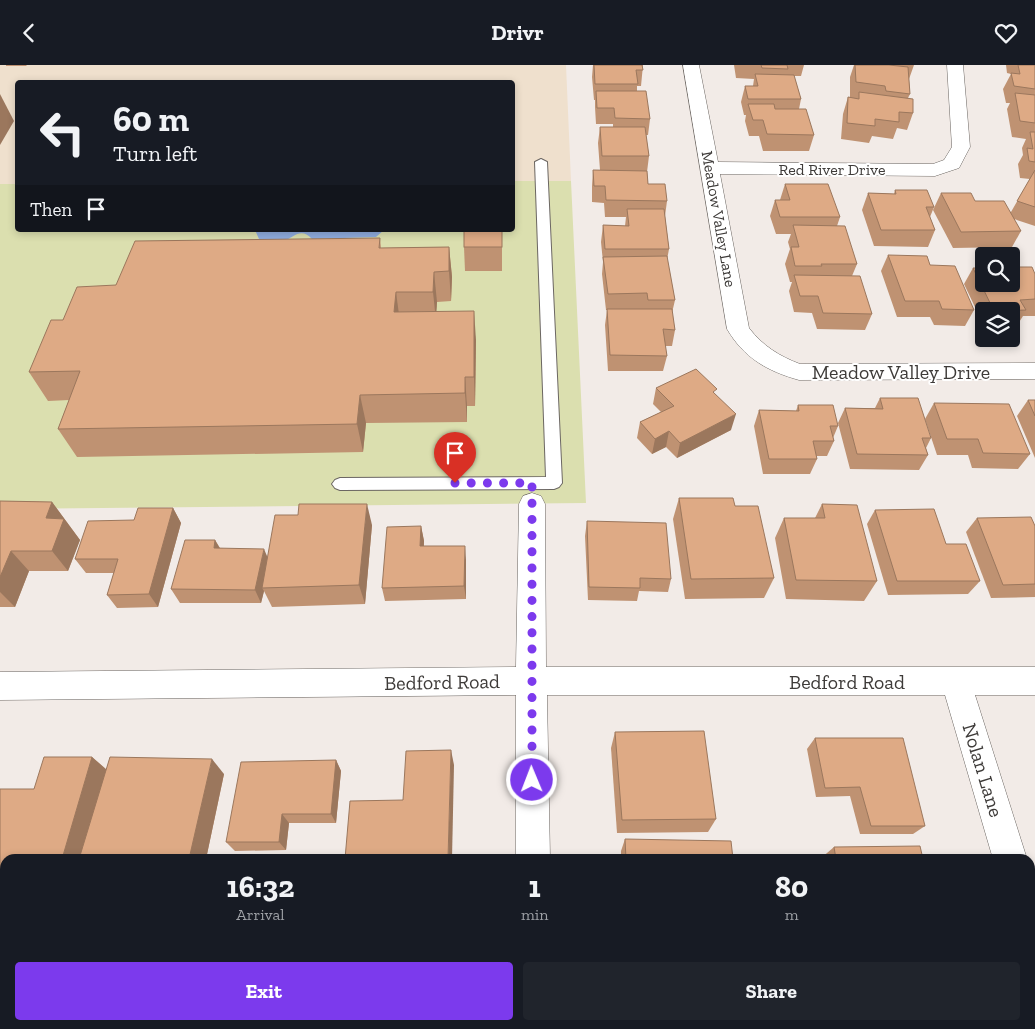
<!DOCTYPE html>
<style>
:root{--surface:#171b24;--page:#20242c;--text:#f1f3f6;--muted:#9ea1a6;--accent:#7c3aed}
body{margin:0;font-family:"Zilla Slab",serif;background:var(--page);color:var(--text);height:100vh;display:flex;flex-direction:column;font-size:19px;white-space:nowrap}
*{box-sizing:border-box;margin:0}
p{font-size:16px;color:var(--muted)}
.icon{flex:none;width:28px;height:28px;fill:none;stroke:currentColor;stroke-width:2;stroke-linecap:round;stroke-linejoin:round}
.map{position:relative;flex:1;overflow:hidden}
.panel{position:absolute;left:0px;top:789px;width:1035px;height:176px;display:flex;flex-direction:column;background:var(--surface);border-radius:15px 15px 0 0;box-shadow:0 2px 8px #0003}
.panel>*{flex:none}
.banner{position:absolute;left:15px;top:15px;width:500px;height:152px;border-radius:5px;box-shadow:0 2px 8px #0003;background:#171b24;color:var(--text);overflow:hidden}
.tools{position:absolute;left:975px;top:182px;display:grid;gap:10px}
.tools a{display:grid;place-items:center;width:45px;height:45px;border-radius:5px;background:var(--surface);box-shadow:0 2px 8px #0003;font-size:25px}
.pin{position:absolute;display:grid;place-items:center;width:42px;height:42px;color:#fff;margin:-51px -21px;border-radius:50% 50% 50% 0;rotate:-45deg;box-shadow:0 0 5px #0007}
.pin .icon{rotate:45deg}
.me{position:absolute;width:55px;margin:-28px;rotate:359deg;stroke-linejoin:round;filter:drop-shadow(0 0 4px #0008)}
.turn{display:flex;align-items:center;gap:18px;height:105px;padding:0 15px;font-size:22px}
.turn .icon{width:65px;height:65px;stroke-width:2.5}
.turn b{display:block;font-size:35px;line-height:42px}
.then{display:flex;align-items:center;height:48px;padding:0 15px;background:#0003;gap:10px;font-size:19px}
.eta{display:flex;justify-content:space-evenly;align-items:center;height:85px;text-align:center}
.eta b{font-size:30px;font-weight:700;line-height:35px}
.button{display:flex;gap:10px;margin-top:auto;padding:10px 15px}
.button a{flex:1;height:58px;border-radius:5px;background:var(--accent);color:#fff;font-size:20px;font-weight:700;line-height:58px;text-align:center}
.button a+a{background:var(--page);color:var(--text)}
header{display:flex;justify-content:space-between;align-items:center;height:65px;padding:0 15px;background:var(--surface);font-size:22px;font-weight:700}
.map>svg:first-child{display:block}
</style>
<header><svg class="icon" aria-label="back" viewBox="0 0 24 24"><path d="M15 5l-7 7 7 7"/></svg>Drivr<svg class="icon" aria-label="heart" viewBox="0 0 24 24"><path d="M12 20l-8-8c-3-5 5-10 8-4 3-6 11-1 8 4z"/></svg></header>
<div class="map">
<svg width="1035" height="964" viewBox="0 0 1035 964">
<rect width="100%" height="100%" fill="#f2ebe7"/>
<path fill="#efe0cd" d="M0,0H566L571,116H513L512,18H18L17,119H0Z"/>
<path fill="#dbdfaf" d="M513,116H571L586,438L0,444V119H17L18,165H512Z"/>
<path fill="#8facde" d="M255,165H384L376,172L312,174C301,162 294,172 284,176C279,178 270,177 264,178L259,174Z"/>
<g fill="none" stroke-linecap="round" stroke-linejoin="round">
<g stroke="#6b6662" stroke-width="2">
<path id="lane" d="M541,94L547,97L562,418L559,422L554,424L340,425L335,423L332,419L335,415L340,413L546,412L535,97Z"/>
</g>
<g stroke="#6b6662" stroke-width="1">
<g id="street">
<path d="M683,0H699L718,97L933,99L944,95L952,82L947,0H963L970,82L959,103L935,111L720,109L749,263C763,281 779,291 800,299L1035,298V314L799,315C767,306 744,293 727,264Z"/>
<path d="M532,428L541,431L545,439L546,602H1035V630H975L1027,794H993L945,630H547L550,794H516V630L0,635V607L516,602L519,439L523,431Z"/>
<path d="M1030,840L1035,842V892L1030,890Z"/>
<rect x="516" y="960" width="38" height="4"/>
</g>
</g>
<use href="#lane" fill="#fff" fill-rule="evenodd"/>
<use href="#street" fill="#fff" fill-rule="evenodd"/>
</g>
<g fill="#bf9272">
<path d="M6,0H27L26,1H6Z"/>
<path d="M593,0H643L641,21H637V26L650,54L648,70H646L649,91L647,107L648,119L667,136L665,151L669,184L667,195L675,235L672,248L675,265L672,281H665L667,291L663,306H608L605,260L607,245H606L602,209L603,197L601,177L603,160L625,161L626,152H605L604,138L592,137V121L593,105H600L598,78L600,62H613V59H596L595,42V35H594L592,12Z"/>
<path d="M734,0H804L801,11H794L801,34L799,44L814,70L809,86H763L759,71H749L745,56L746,50H744L741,37L745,21H753L754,14L736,13Z"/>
<path d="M854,0H914L909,14L910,29L908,33L913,48L907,65L897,63L893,74L872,71L869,78L841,74L843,49L848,32L850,33V12Z"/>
<path d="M1006,0H1035V161L1014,154L1021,166L1012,182L953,183L933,145L941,128L975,136L1011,147L1030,114L1020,113L1018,99L1023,90L1022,83L1026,74L1012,72L1007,44L1010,38H1006L1003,24L1011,9L1007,8Z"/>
<path d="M785,119L840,152L837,161L857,199L852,211L872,249L865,265L817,264L812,248L794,247L789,226L792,217H790L785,199L790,184L788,177L791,169H776L770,151L775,135H780Z"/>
<path d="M895,125L934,142L930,152L935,165L928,182L874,181L862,145L868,128L894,129Z"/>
<path d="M502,165V206H465L464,182Z"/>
<path d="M380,173L381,183L449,182L452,212L451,236L437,237L436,246L476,275L475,341H467V357L366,358L363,387L77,392L58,364L69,335L48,336L29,307L63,255L116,220Z"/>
<path d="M888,190L930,200L974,245L965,261L934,260L930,252H897L881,206Z"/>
<path d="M973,203L1035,209V251H1023L1016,262H1011V246H984V261L964,219Z"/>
<path d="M656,323L716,330L731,365L677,393L666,382L652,389L637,373L640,357L661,347L653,339Z"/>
<path d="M880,333L931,373L926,383L928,390L919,405L850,404L838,358L845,343H875Z"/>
<path d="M1028,335H1035V393L1017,351Z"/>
<path d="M934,338L1030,389L1018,404L972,403L968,390H937L925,354Z"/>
<path d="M798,340L838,361L833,373L834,376L827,391H816L817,394L810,409H763L754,361L759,345L796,346Z"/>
<path d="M679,433L735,441L774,513L764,533L685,534L673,454Z"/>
<path d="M0,436L52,437L80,475L68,506H29L15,542H0Z"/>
<path d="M822,439L877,516L864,536L786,534L775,473L784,453H815Z"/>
<path d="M173,443L181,458L158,542L117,543L107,530L114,508H86L75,494L134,455Z"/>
<path d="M875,445L946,479L980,516L968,529L888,530L867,459Z"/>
<path d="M977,453L1035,461V532L991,533L966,467Z"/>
<path d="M587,456L671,514L668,527L639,526L637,536L588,535L585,471Z"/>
<path d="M372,460L365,539L272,542L264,526L261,538H180L171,524L215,475L220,483L268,493Z"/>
<path d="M421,461L424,476V481L466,495V534L385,536L382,523Z"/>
<path d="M615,667L716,754L708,767L617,768L611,683Z"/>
<path d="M815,673L925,761L913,769H860L850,731L816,732L807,684Z"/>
<path d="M92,692L106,704L224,709L206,794H5V811H0V724H34Z"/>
<path d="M336,695L341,706L336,758H289L286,785L235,786L226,777Z"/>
<path d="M625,774L733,794H621V786Z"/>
<path d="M834,782L923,794H820Z"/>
<path d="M622,960H732V964H623Z"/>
<path d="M863,960H985L986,964H864Z"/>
</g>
<g fill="#9b775d">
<path d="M0,29L14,56L0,80Z"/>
<path d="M449,182L452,212L451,236L449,206Z"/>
<path d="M434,207L437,237L436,256L433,227Z"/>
<path d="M396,227L400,257L394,247Z"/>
<path d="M474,246L476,275L475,341L474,312Z"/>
<path d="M465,312L467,341V357L465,328Z"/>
<path d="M360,330L366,358L363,387L357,359Z"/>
<path d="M736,349L731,365L677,393L680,378Z"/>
<path d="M669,366L666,382L652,389L655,374Z"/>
<path d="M52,437L80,475L68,506L52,486L46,453Z"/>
<path d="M367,439L372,460L365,539L359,520Z"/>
<path d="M173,443L181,458L158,542L149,529Z"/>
<path d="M421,461L424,476L423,495L420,481Z"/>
<path d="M215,475L223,489L214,483Z"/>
<path d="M465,481L466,495V534L464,521Z"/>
<path d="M264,484L270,498L262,523L264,526L261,538L255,525Z"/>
<path d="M11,486L29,506L15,542L0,527V512Z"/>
<path d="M451,685L454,700L452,794H448Z"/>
<path d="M92,692L109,707L85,794H62Z"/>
<path d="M212,694L224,709L206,794H189Z"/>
<path d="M336,695L341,706L336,758L331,749Z"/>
<path d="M282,749L289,758L286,785L279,777Z"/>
<path d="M10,960H35L34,964H8Z"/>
<path d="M156,960H174L173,964H155Z"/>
<path d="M300,960H311L310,964H299Z"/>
<rect x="436" y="960" width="4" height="4"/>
</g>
<g fill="#deaa85" stroke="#9b775d">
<path d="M594,0H642L643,5H636L638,19H595Z"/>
<path d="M761,0H787L788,4L762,3Z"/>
<path d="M855,0H889L908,2L910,29L886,26L885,21L856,17Z"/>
<path d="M1018,0H1035V24L1014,21L1011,8L1020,9Z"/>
<path d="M755,9L794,10L801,34H748L745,21H758Z"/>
<path d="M596,26H646L650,54L615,53L614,43H597Z"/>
<path d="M859,27L913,34V48L899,47V57L875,54V61L847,58L848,32L859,34Z"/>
<path d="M1015,28L1035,30V58L1020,56Z"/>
<path d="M748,39H774L775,44H806L814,70L767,69L763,55H753Z"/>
<path d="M600,62H645L649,91H602Z"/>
<path d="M1030,67H1035V97L1029,96L1027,83L1033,84Z"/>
<path d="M593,105L647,106L648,119H665L667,136L606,135L605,121H594Z"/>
<path d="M1035,105V142L1017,136Z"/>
<path d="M785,119H828L840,152H780L775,135H790Z"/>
<path d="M895,125H927L934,142H926L935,165H881L868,128L896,129Z"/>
<path d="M941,128H971L975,136H1004L1021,166L961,167Z"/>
<path d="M627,144H664L669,184H605L603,160L629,161Z"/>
<path d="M793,160L845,161L857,199H821L822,201H795L791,182H799Z"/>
<rect x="464" y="165" width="38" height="17"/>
<path d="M380,173L379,183L449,182V206L434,207L433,227H396L394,247L474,246V312H465V328L360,330L357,359L58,364L80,306L29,307L51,255H63L77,222L116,220L135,176Z"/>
<path d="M888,190L927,191L930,200L955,201L974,245L942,244L939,236H905Z"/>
<path d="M667,191L675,235H648L647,228L608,229L603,192Z"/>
<path d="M1011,202H1032L1035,209V234L1020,235L1026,245L994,246L973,203H984V219H1011Z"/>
<path d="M794,210L860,211L872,249L823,248L818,231H800Z"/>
<path d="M607,244H672L675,265L663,264L667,291L610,290Z"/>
<path d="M696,304L717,324L713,327L736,349L680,378L669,366L655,374L640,357L674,341L656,323Z"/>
<path d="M880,333H918L931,373H922L928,390L857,389L845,343L883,344Z"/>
<path d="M1028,335H1035V351Z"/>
<path d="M934,338L1009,339L1030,389L983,388L978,374H947Z"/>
<path d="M798,340H833L838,361H830L834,376H813L817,394H769L759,345L799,346Z"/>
<path d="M679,433H733L735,441H758L774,513L691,514Z"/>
<path d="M0,436L52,437L46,453L64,454L52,486H11L0,512Z"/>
<path d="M299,439H367L359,520L262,523L275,450H298Z"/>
<path d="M822,439L857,440L877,516L796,515L784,453H825Z"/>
<path d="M138,443H173L149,529L107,530L118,494H75L88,456L134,455Z"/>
<path d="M934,444L946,479H966L980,516H897L875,445Z"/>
<path d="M1031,452L1035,461V519L1003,520L977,453Z"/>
<path d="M587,456L666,458L671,514L640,513V523L589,522Z"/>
<path d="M421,461L420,481H465L464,521L382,523L387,462Z"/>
<path d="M185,475H215L214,483L264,484L255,525L171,524Z"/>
<path d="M704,666L716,754L622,755L615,667Z"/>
<path d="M815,673H903L925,761H871L860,722L825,723Z"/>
<path d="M451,685L448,794H345L350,736L403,735L406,686Z"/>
<path d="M44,692H92L62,794H5V800H0V724H34Z"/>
<path d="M110,692L212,694L189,794H79Z"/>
<path d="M336,695L331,749H282L279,777H226L241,697Z"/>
<path d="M625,774L731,776L733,794H626Z"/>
<path d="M920,781L923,794H836L834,782Z"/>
<path d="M0,893L5,894V960H10L8,964H0Z"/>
<path d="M27,960H156L155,964H26Z"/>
<path d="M186,960H300L299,964H185Z"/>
<path d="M324,960H436V964H323Z"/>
<rect x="628" y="960" width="104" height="4"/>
<path d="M882,960H985L986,964H883Z"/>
</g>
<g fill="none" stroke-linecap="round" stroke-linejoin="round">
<path stroke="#7c3aed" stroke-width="9" stroke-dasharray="0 16.2" d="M455,418H532V715"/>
</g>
<g text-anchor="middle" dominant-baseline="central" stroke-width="4" stroke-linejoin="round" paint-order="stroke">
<g font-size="16" fill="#3e3b39" stroke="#fff">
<text x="832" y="104">Red River Drive</text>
<text transform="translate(719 154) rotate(80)">Meadow Valley Lane</text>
</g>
<g font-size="20" fill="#3e3b39" stroke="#fff">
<text x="901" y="307">Meadow Valley Drive</text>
<text transform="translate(442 617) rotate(-1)">Bedford Road</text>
<text x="847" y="617">Bedford Road</text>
<text transform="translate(983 705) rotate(73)">Nolan Lane</text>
</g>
</g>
</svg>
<div class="tools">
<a><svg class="icon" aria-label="search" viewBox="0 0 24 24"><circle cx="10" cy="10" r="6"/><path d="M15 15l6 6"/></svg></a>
<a><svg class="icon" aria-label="layers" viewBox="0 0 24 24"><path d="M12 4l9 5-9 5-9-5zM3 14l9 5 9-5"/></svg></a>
</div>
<div class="pin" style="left:455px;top:418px;background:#d93025"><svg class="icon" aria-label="arrive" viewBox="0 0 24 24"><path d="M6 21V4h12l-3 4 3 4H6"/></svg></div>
<svg class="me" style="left:532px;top:715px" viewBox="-20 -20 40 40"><circle r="17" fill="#7c3aed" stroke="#fff" stroke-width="3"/><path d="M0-11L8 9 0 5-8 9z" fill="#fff"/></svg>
<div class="banner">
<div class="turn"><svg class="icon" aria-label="left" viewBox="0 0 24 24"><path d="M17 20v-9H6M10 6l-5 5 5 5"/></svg><div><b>60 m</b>Turn left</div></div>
<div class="then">Then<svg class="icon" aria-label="arrive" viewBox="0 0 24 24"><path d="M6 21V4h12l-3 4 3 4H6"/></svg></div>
</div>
<section class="panel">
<div class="eta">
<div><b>16:32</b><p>Arrival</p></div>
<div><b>1</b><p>min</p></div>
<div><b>80</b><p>m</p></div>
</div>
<div class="button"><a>Exit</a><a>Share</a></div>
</section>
</div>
